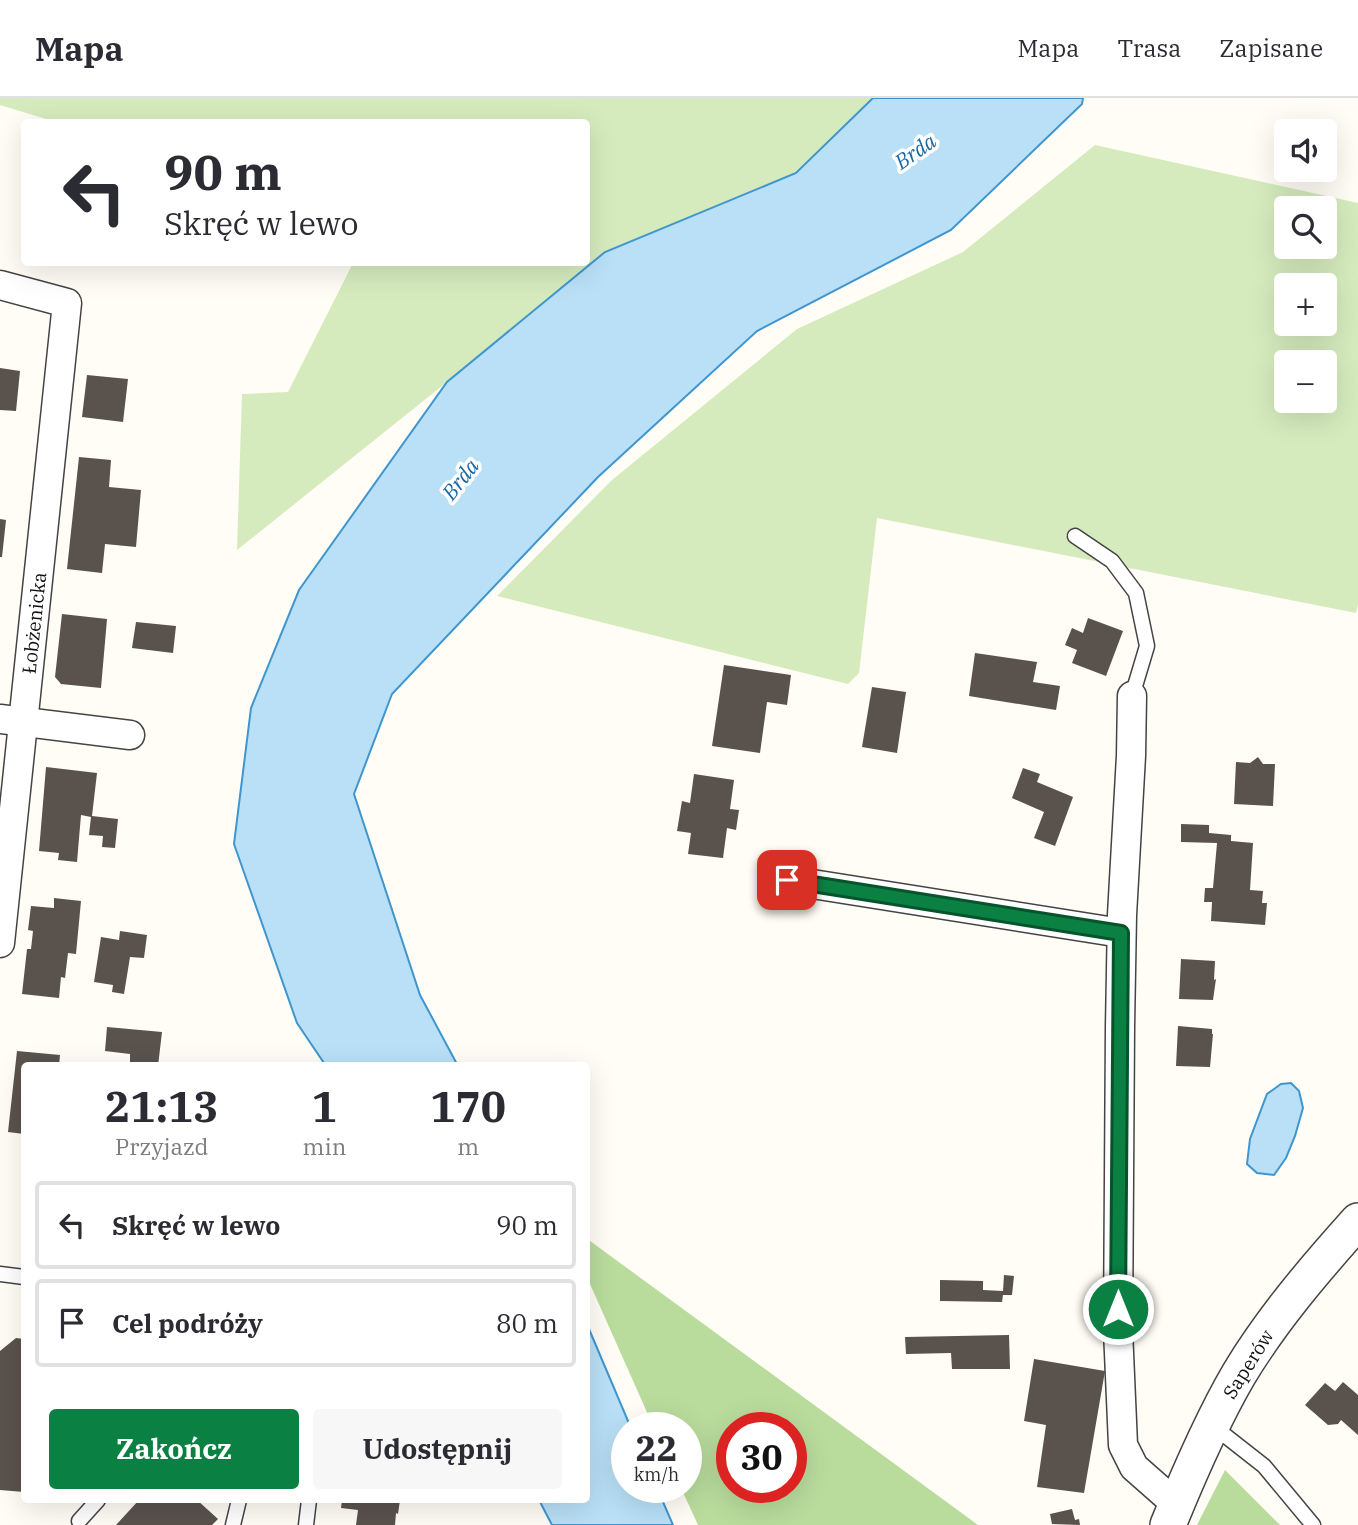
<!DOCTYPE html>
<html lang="pl">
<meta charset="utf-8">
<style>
:root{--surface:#fff;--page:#f7f7f7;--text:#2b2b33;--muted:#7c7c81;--line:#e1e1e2;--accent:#0b8043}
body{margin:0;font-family:"IBM Plex Serif",serif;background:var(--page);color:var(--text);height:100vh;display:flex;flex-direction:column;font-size:26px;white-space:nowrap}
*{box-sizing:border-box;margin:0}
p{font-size:23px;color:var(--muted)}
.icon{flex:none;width:38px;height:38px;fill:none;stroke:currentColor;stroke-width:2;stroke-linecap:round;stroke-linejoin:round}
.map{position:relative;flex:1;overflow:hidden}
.side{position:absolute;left:21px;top:964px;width:569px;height:441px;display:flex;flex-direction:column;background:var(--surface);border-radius:7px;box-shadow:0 7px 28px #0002}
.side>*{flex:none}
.top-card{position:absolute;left:21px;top:21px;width:569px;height:147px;border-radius:7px;box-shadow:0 7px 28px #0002;background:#fff;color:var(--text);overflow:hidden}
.buttons{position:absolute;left:1274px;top:21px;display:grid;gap:14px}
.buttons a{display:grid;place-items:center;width:63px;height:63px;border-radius:7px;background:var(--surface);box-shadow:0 7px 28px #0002;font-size:35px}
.speed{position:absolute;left:611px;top:1314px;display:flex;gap:14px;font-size:35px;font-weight:700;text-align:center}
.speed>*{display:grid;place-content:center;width:91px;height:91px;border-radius:50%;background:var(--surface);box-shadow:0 7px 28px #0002;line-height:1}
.speed small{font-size:18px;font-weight:400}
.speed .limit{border:10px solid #d22;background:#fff;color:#111}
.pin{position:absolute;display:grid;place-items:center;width:60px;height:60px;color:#fff;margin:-30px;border-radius:14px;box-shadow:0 4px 10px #0006}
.me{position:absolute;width:77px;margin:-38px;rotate:0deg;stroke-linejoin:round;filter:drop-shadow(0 0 5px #0008)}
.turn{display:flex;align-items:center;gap:24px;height:147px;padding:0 28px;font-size:32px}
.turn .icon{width:91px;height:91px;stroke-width:2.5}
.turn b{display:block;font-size:49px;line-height:60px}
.eta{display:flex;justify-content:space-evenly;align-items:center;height:119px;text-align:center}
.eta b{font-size:42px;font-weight:800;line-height:49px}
.primary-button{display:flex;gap:14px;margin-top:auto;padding:14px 28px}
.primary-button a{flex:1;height:80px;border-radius:7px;background:var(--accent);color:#fff;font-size:28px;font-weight:800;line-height:80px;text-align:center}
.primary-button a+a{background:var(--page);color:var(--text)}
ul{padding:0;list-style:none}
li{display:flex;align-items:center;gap:21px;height:88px;margin:0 14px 10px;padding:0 14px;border:4px solid var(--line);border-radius:7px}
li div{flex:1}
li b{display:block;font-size:26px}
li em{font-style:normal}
header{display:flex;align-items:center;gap:42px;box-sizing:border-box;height:98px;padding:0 35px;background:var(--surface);border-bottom:2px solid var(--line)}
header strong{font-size:33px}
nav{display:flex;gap:38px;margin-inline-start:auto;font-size:24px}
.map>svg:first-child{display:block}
</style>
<header>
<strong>Mapa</strong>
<nav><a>Mapa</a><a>Trasa</a><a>Zapisane</a></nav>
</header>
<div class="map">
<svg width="1358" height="1427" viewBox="0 0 1358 1427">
<rect width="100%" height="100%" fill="#fffdf5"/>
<g fill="#d5ebbd" fill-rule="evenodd">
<path d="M0,0H873L796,75L605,154L447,284L237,452L242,296L288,294L353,165L586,164V24H56L0,7Z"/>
<path d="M1095,47L1358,105V506L1356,515L877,420L859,575L848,586L497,498L612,382L797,231L963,154ZM1286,110H1325V149H1286ZM1286,187H1325V226H1286ZM1286,264H1325V303H1286Z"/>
</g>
<g fill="#b9dc9c" fill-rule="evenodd">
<path d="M586,1140L978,1427H698L681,1390H686V1330H654L586,1177ZM732,1330H791V1390H732Z"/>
<path d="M1225,1372L1280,1427H1197Z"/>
</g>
<g fill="#b9e0f7" stroke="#3f96cf" stroke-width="2">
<path d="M873,0H1083L1082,6L951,132L757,233L598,379L392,596L354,696L420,897L458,968H326L297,925L234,746L251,610L299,492L447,284L605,154L796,75Z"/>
<path d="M1291,985L1299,993L1303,1010L1295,1038L1286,1060L1274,1077L1257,1075L1247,1066L1250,1041L1267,996L1281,986Z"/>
<path d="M586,1224L631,1330H626V1390H657L673,1427H552L539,1402H586Z"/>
</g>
<g fill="#5a524d">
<path d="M0,270L20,273L16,313L0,312Z"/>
<path d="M87,277L128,281L123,324L82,319Z"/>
<path d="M79,359L111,362L109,389L141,392L136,449L105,446L102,475L67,471Z"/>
<path d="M0,421L6,422L2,459H0Z"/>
<path d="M62,516L107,521L101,590L61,586L55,579Z"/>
<path d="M1088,520L1123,533L1106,578L1072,565L1077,552L1065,547L1072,530L1083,535Z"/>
<path d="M136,524L176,528L173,555L132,550Z"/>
<path d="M975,555L1037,564L1033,584L1060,588L1056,612L969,598Z"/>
<path d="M724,567L791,577L787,607L767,604L760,655L712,648Z"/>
<path d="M872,589L906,594L897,655L862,649Z"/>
<path d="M1258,659L1263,666H1275L1273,708L1234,706L1236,664L1250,665Z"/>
<path d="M46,669L97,675L92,718L118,721L115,750L102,749L103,738L89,737L91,719L81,717L77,764L58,762L59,755L39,753Z"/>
<path d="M1023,670L1040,676L1037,684L1073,699L1055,748L1034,740L1044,714L1012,700Z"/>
<path d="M694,676L734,682L730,711L739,712L736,732L727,730L723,760L688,756L691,735L677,733L682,703L690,705Z"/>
<path d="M1181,726L1209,727V735L1231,737V743L1253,745L1250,792L1263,793L1262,805H1267L1265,827L1211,823L1212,804H1204L1205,790H1213L1217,745L1181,744Z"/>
<path d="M54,800L81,803L76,856L68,855L65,880L61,879L59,900L22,896L27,851H31L33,833L28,832L31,808L54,810Z"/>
<path d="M120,833L147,837L144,860L130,859L124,896L112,894L113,887L94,884L101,839L119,842Z"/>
<path d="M1181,861L1215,863L1214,882L1216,881L1213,902L1179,901Z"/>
<path d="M1178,928L1212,931V936H1213L1210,969L1176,968Z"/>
<path d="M107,929L162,934L158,968H130V956L105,953Z"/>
<path d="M17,953L60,957L59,968H24V1036L8,1034Z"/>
<path d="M1004,1177L1014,1178L1012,1197H1003L1002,1204L940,1203V1182L983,1183V1192L1003,1193Z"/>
<path d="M1009,1237L1010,1271H952L951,1255L906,1256L905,1239Z"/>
<path d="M16,1240L24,1241V1394L0,1392V1253Z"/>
<path d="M1034,1261L1105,1273L1084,1395L1037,1389L1046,1327L1024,1323Z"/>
<path d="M1343,1284L1358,1297V1337L1341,1322L1338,1326L1328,1327L1305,1307L1325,1285L1335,1293Z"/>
<path d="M139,1402H197L218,1421L212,1427H116Z"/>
<path d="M342,1402H400L398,1416L396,1415L395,1427H356L358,1412L341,1410Z"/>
<path d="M1072,1411L1075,1422L1079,1421L1080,1427L1052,1426L1050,1416Z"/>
</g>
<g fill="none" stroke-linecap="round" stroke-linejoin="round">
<g stroke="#444" stroke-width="17">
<g id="service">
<path d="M1075,438L1112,463L1136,495L1147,548L1132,598"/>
<path d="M0,1176L24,1179"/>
<path d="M1213,1328L1264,1368L1313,1427"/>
<path d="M79,1423L98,1402"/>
<path d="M233,1427L239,1402"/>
<path d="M306,1427L309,1402"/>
</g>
</g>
<g stroke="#444" stroke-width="31">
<g id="minor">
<path d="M0,187L67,205L0,845"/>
<path d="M1132,598L1131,658L1122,817L1120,929L1118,1232L1123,1347L1134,1369L1176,1406"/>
<path d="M0,621L130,637"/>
<path d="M787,782L1121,835"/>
</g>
</g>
<g stroke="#444" stroke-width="38">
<path id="tertiary" d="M1168,1427C1188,1378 1212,1322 1239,1276C1272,1221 1315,1171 1358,1123"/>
</g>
<use href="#service" stroke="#fff" stroke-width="14"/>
<use href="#minor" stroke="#fff" stroke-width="28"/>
<use href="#tertiary" stroke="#fff" stroke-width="35"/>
</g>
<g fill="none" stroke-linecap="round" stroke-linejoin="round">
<g stroke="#07532c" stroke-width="18">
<path id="route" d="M787,782L1121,835L1118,1211"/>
</g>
<use href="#route" stroke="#0b8043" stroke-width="12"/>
</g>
<g text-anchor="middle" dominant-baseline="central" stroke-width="7" stroke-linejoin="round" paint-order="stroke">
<g font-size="19" fill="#111" stroke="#fff">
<text transform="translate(34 525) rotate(-84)">Łobżenicka</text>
<text transform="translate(1248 1266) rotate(-58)">Saperów</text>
</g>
<g font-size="21" font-style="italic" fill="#1768a6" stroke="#fff">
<text transform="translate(915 53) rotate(-35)">Brda</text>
<text transform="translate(460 381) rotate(-52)">Brda</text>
</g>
</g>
</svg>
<div class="buttons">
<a><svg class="icon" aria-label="sound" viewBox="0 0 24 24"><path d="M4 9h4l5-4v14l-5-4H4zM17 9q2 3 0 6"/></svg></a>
<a><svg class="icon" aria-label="search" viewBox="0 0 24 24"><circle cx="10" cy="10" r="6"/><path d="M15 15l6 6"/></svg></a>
<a>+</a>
<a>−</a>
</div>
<div class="speed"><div>22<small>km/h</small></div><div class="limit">30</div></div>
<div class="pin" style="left:787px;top:782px;background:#d93025"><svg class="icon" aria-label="arrive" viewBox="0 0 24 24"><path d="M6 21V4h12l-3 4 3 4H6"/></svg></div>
<svg class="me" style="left:1118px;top:1211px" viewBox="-20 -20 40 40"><circle r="17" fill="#0b8043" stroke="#fff" stroke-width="3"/><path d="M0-11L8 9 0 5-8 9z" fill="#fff"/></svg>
<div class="top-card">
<div class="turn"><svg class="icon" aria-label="left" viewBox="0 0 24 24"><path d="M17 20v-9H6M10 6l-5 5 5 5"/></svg><div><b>90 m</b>Skręć w lewo</div></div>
</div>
<section class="side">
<div class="eta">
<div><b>21:13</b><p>Przyjazd</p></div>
<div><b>1</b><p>min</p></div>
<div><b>170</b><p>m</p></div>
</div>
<ul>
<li><svg class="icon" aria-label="left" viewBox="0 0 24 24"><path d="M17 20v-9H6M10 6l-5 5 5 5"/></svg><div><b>Skręć w lewo</b></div><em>90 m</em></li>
<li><svg class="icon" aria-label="arrive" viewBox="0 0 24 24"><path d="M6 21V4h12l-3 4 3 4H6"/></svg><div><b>Cel podróży</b></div><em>80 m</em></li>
</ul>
<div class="primary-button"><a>Zakończ</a><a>Udostępnij</a></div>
</section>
</div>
